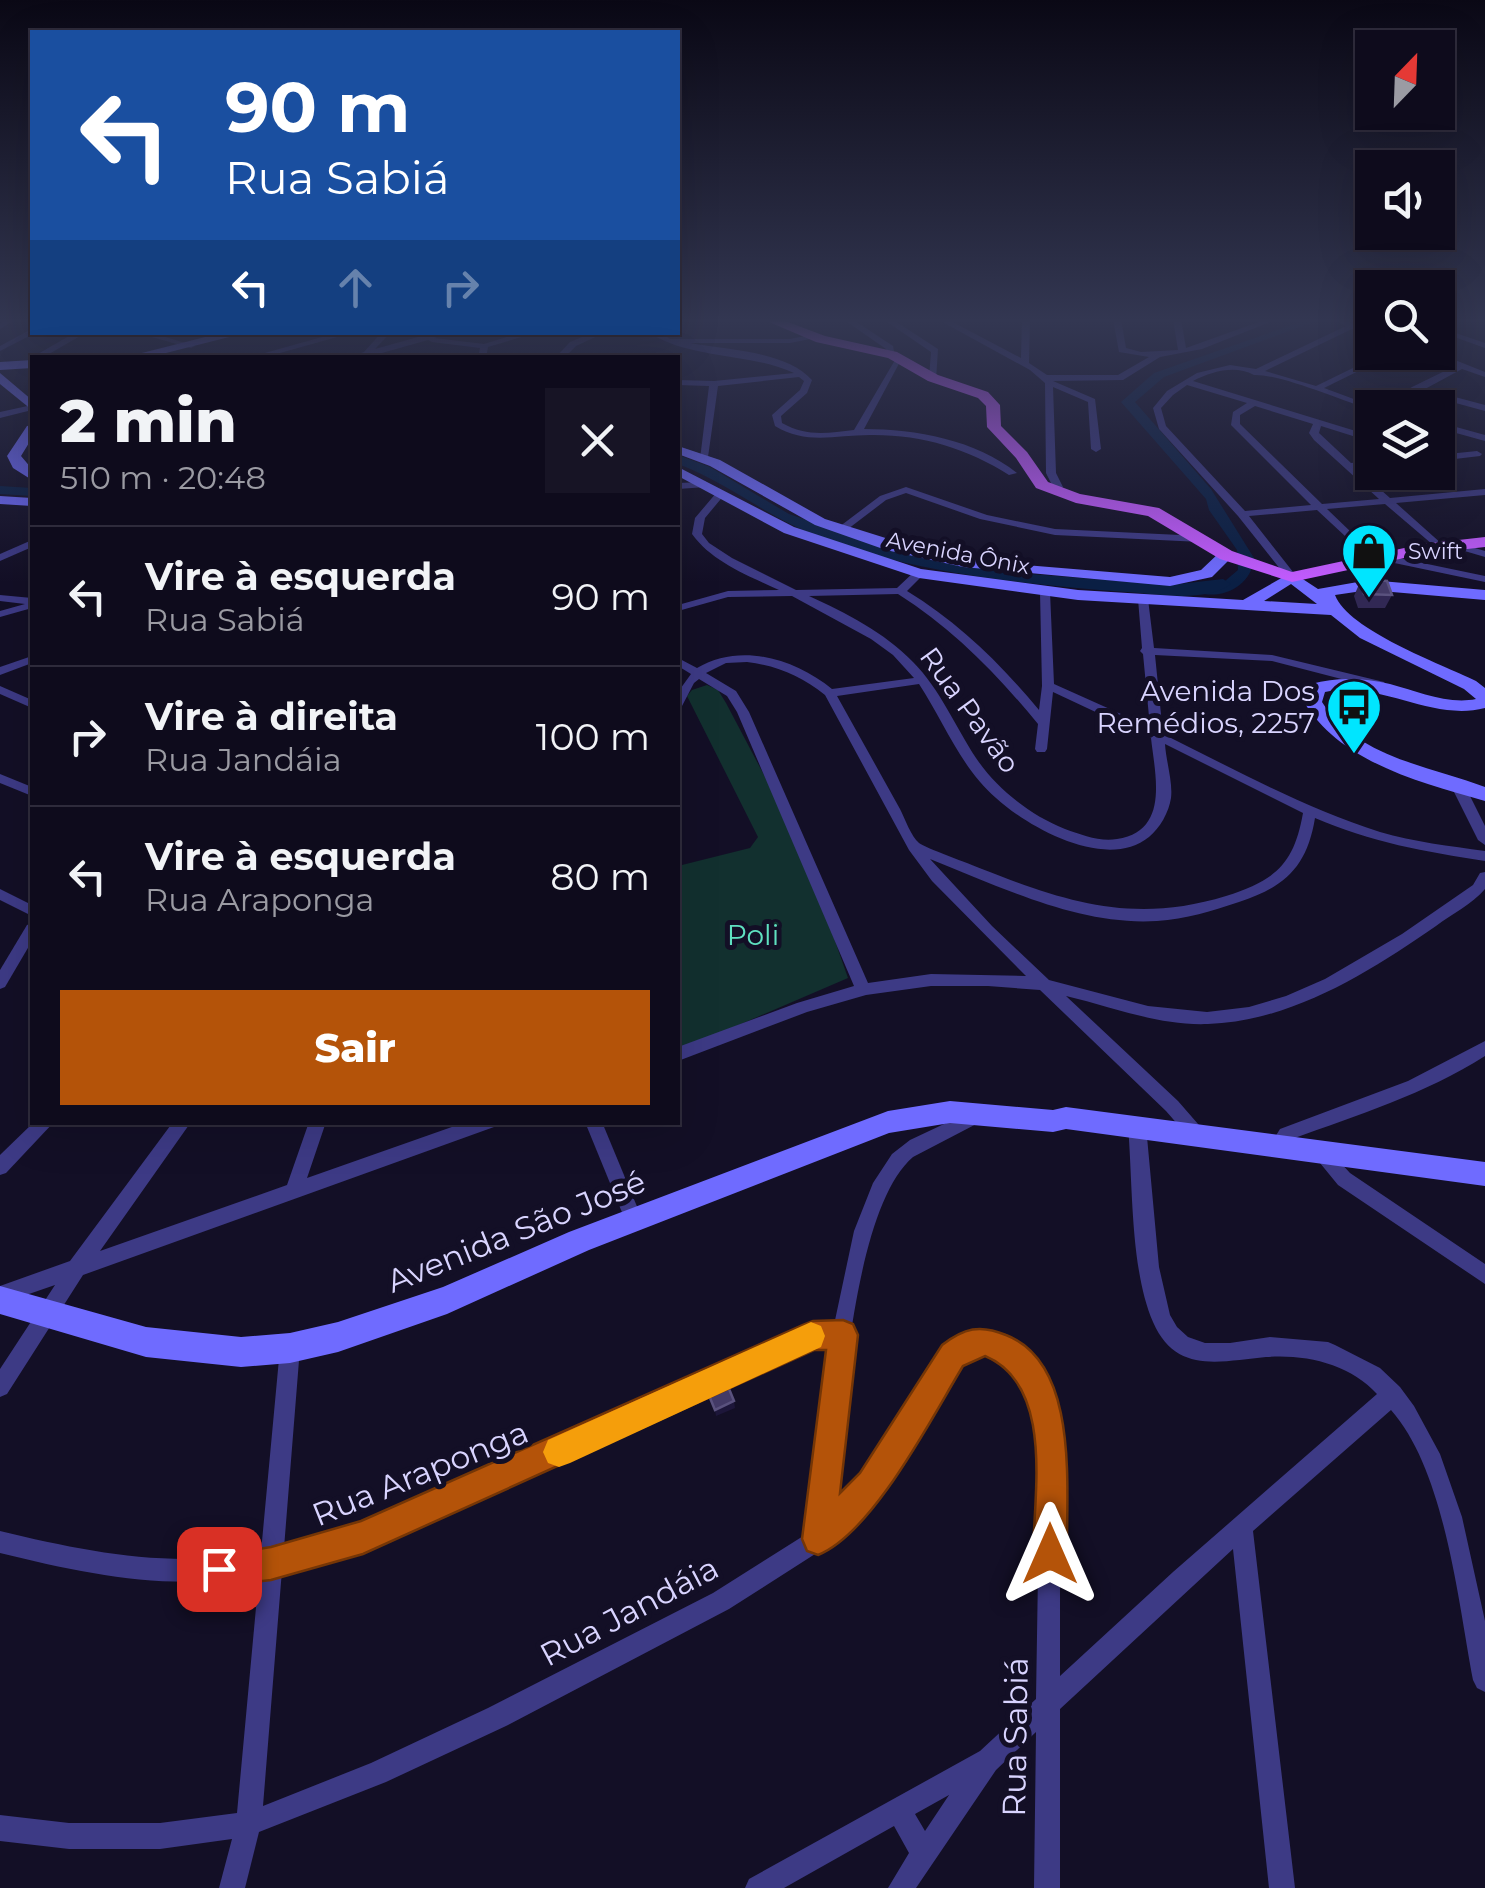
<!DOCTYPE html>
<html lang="pt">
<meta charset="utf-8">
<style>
:root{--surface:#0e0b1c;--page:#171425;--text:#f1f3f6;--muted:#9b9ba3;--line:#2e2b3b;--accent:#b45309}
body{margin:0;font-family:Montserrat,sans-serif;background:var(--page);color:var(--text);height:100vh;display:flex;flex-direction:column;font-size:38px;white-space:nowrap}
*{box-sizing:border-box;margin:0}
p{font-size:32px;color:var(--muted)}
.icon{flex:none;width:55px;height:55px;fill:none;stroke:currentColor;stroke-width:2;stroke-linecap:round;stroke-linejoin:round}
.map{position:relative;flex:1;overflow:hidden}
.side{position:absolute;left:30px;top:355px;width:650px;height:770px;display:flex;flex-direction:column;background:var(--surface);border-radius:0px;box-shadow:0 10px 40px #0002,0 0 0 2px var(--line)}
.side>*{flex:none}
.hud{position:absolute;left:30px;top:30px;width:650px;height:305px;border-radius:0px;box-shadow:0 10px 40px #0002,0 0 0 2px var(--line);background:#1a4fa0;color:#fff;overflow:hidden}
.needle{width:65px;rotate:23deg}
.buttons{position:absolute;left:1355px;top:30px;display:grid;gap:20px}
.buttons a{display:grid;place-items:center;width:100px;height:100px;border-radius:0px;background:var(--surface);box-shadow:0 10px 40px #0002,0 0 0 2px var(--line);font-size:50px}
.pin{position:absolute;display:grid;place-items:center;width:85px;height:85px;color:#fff;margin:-42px;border-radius:20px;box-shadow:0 5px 15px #0006}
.me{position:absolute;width:110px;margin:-55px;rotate:0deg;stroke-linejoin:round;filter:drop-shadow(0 0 8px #0008)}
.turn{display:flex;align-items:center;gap:35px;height:210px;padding:0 30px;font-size:45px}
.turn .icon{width:130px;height:130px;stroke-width:2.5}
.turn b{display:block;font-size:70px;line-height:85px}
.lanes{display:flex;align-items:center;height:95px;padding:0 30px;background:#0003;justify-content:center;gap:50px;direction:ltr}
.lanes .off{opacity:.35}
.round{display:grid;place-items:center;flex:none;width:105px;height:105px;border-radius:0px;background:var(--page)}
.summary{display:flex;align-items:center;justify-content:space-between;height:170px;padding:0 30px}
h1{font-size:60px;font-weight:800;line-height:75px}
.action{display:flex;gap:20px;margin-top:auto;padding:20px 30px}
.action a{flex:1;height:115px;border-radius:0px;background:var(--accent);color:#fff;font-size:40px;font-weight:800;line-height:115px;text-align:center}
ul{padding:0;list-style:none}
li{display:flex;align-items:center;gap:30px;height:140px;padding:0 30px;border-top:2px solid var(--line)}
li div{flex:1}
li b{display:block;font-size:38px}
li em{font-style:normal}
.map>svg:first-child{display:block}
</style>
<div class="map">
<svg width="1485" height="1888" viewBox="0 0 1485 1888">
<rect width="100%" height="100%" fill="#130f26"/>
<path fill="#12302f" d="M707,685L718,690L726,703L802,847L848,978L678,1051V866L750,848L758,837L687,696L692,690Z"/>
<path fill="#0a1f44" d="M1309,319H1322L1164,377L1135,402L1211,489L1254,558C1252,586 1221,601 1197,592L1200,587L1225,581L1238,570L1237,550L1209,510L1206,499L1121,402L1154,373Z"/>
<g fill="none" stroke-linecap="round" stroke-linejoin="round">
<g fill="#0a1f44" fill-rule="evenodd">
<path d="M678,455L710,467L789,514L908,554L1031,574L1170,585L1223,579L1231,584C1205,603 1158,594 1127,592C1022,584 918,574 820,537C768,518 727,482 678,464Z"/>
<path d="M0,486L32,488V496L0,494Z"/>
</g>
<g fill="#3d3a85" fill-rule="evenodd">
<path d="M7,319H16L0,329V324Z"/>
<path d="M843,319H852L893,346L895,357H889L886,349Z"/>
<path d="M883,319H892L938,349L936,380L929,378L931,352Z"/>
<path d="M937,319H947L1021,358L1022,319H1030L1029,363L1047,375H1118L1149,357L1119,352L1113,319H1121L1126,348L1141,352L1178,350L1173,319H1181L1186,348L1267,319H1278L1202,349L1160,357L1123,380L1053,381L1095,399L1101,449L1096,452L1091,449L1088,402L1053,387L1056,473L1063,487L1055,495L1050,492L1053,487L1046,473L1045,383L1030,370Z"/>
<path d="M1332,319H1343L1372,332V337L1352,329L1265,371L1316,386L1386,352H1397L1324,388L1378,408H1372V410C1342,401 1281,374 1254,375C1235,365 1213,371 1193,381L1372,436V442L1321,426L1319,433L1351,463L1372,461V467L1356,468L1390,498L1485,489V495L1396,503L1443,545V549L1439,550L1385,504L1327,509L1377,557V561L1373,562L1317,510L1249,516L1297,577L1292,580L1288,579L1238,516L1159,429L1153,408L1167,391L1197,373L1230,365L1256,369L1346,326ZM1187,385L1247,403L1233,412L1231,425L1311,505L1245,511L1166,426L1161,408L1173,395ZM1255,406L1313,424L1309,433L1314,440L1379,499L1322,504L1240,424V415Z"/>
<path d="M1479,319H1485V322Z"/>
<path d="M1438,327L1485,343V348L1438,331Z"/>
<path d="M30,330L37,332L0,351V346Z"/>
<path d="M76,332H87L42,358H32V360L31,358Z"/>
<path d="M134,332H149L195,346L191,348Z"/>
<path d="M340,332H355L262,358H247Z"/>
<path d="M382,332H391L375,349L436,332H451L434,338L484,344L523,332H538L488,347L486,358H478L480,348L432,342L428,340L364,358H349L364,352Z"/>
<path d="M594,332H606L576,346L564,358H555L570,342Z"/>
<path d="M648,332H659L670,339H790L815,334V338L790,343H690C728,350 786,351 812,380L807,393L781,416L782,423C806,437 828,433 854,430L895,360L902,358L864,429C916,429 976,440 1017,473L1009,475C968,449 923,435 874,435C838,434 808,446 775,426L772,415L800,390L804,381L799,377L718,386L708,457L700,459L709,386L678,385V380L714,381L794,373C748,352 691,360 648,332Z"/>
<path d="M1422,352H1435L1485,372V377L1462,369L1425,389L1485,405V411L1419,393L1391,408H1380L1412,387L1455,366Z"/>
<path d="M32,405V410L0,418V412Z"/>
<path d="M1438,422L1485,435V441L1438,428Z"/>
<path d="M1477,451L1482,454L1480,456L1438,461V455Z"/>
<path d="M703,482L708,485L706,487L678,489V483Z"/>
<path d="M906,487L987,515L1055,529L1201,536L1206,539L1201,542L1055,535L980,519L906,493L886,500L844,532L835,530L880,496Z"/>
<path d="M717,492L725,494L705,518L702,534L709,543L732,558L796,590L897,588L915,571H923V575L907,591C959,623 1000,663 1039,710L1042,686L1040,592L1045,589L1050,592L1054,684L1150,727L1143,654L1140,651L1142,648L1138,599L1143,596L1148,599L1154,648L1272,655L1384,682L1386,685L1380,689L1272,661L1155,655L1163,734C1234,769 1304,808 1380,832C1414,842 1450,846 1485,851V861C1426,852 1370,842 1315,818C1307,867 1285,887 1239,902C1212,911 1186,919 1157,921C1079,926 1001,887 930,859L992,926L1049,980L1148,1006L1207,1012L1249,1007L1286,996L1325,979L1402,934L1473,885L1480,873L1485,872V889C1472,904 1452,914 1436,926C1369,972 1293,1021 1208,1024C1159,1026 1113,1007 1066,996L1178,1101L1205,1132L1208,1137L1205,1142L1199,1144L1193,1142L1166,1111L1040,990L988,986H931L866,995L807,1012L678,1061V1047L797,1003L854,986L737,712L727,696L699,679L694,683L682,706L678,707V692L691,674L678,666V658L697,668C741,642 795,659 832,689L914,678L893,655L871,639L792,596L728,597L678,611V605L728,591L779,590C749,576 712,562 692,534L695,518ZM898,594C953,629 996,673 1038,724L1035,749L1037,752H1045L1047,749L1053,692L1151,738C1155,775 1170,831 1117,839C1100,842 1082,835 1065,829C1030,815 997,789 976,758C955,726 940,689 913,662C884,632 846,613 809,596ZM747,662C778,666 801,676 825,695L909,850L932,881L1026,976L931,974L868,983L749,712L736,691L706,673L726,663ZM919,684C944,722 961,768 996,798C1030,829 1107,871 1149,837C1160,828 1169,812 1171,798C1173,782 1166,761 1165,744L1303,813C1294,864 1276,880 1226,896C1135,924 1068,903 982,869C971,864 925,848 919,843C911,836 905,819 900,809C879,771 858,734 837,696Z"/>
<path d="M32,540V547L0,561V554Z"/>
<path d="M1455,542L1485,551V557L1451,547L1450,545Z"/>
<path d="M1384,555L1485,576V582L1380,560V556Z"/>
<path d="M0,595L32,598V608L0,617V611L25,604L0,601Z"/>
<path d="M32,656V663L0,675V667Z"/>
<path d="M0,686L32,700V708L0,694Z"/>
<path d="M0,774L32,787V796L0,783Z"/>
<path d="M1456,778L1463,782L1485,826V845L1478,840L1449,782Z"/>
<path d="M0,889L32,905V916L0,900Z"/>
<path d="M32,923V941L5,987L0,989V970L27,925Z"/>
<path d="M1485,1041V1056C1425,1094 1358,1115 1292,1139C1287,1148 1284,1157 1272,1152L1269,1147L1280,1129L1408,1081Z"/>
<path d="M978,1108L984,1110L987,1115L984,1120L913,1157C851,1210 841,1427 832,1509L863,1477L945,1348L975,1333L994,1332L1017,1343L1030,1358L1044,1384L1052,1406L1060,1448V1676L1173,1572L1377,1394C1350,1364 1306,1354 1266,1357C1221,1361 1176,1375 1153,1322C1130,1269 1133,1185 1128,1126L1131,1121L1137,1119L1143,1121L1146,1126L1159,1267L1170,1315L1177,1327L1188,1337L1205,1343H1230L1270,1337L1328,1342L1335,1345L1380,1368L1400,1387L1414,1406L1440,1454L1462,1517L1485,1621V1692L1477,1688L1473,1680C1458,1601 1445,1471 1391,1410L1253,1531L1295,1888H1269L1233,1549L1060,1709V1888H1034L1036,1732L996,1770L916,1888H888L909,1853L894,1826L784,1888H745L749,1879L980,1751L1036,1699L1040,1448L1036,1428L1025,1389L1016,1372L1003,1357L993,1351L977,1352L959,1362L879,1493L826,1547L729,1609L506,1726L386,1782L259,1832L245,1888H219L232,1839L160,1849H69L0,1841V1815L69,1823H160L237,1813L259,1575C171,1592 86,1574 0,1553V1531C87,1552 172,1569 261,1552L280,1348L283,1341L290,1338L297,1341L300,1348L284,1548L364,1524L433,1496L806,1328L813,1325H834L854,1231L873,1183L892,1154L910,1140ZM814,1345H830L808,1533L713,1593L488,1708L371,1763L263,1806L282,1570L364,1546L448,1511ZM949,1795L925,1831L915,1814Z"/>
<path d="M34,1122H54L6,1173L0,1175V1155Z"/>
<path d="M173,1122H191L100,1251L287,1185L309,1122H326L307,1178L466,1122H496L494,1127L83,1275L7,1394L0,1397V1369L55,1285L0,1304V1286L70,1261Z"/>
<path d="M585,1122H602L643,1221L640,1227L634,1229L628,1227Z"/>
<path d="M1320,1144L1326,1147L1350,1173L1485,1264V1284L1338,1185L1311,1152L1314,1147Z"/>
</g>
<g fill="#6f6bff" fill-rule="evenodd">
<path d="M225,332H249L146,358H122Z"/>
<path d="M32,360V368L0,370V362Z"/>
<path d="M0,373L32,400V410L0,384Z"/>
<path d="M32,425V438L21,456L32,469V480L13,468L7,456L27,426Z"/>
<path d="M678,446L720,460L825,519L927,551L1000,563L1170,577L1201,570L1220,552L1234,555L1212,577L1170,586L963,567L886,550L815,525L710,466L678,454Z"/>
<path d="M678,467L794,527L921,569L1078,590L1243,600L1292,572L1318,589L1369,580L1485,590V600L1369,590L1335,595C1348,630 1441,664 1476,681L1485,688V708C1431,722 1380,680 1325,692L1322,702C1356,757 1429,766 1485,787V801C1420,782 1341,763 1304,702L1311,684C1338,677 1362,678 1390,684C1417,691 1448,705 1476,699L1464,689L1360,638L1331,615L1078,600L919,578L784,533L678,476ZM1291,584L1317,604L1264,601Z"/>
<path d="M0,496L32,498V506L0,504Z"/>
<path d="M950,1101L1053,1110L1066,1107L1485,1162V1186L1066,1129L1053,1132L950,1123L889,1133L589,1250L447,1314L338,1352L290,1363L241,1367L146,1357L0,1314V1286L146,1327L241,1337L290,1333L338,1322L443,1287L569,1232L888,1111Z"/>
</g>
<path fill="#c25bff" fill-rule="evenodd" d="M762,319H780L825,336L897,352L938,375L988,392L1000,405L1001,426L1027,452L1048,482L1080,494L1159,508L1232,551L1292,572L1423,544L1485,537V547L1423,554L1292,582L1220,559L1148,516L1076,503L1036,488L1016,458L987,427L986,406L978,398L928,381L888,358L816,342Z"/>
</g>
<path fill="#312854" d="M1360,582L1392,595L1385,608H1358L1354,596Z"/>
<path fill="#1d163a" d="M734,1401L735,1408L716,1416L715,1410Z"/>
<g fill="#433a66" stroke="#5a527e" stroke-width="2.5">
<path d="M1376,580L1387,581L1392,595L1364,594L1360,582Z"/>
<path d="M727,1384L734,1401L715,1410L708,1393Z"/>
</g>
<linearGradient id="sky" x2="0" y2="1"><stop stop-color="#0a0815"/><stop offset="0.55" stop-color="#333752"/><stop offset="1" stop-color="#333752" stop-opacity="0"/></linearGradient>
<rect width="1485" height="583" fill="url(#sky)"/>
<path fill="#b45309" stroke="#753606" stroke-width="2.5" d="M843,1320L853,1324L858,1335L840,1493L860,1473L942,1345C964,1328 980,1324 1006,1335C1080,1364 1066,1488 1067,1554L1062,1565L1050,1570L1038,1565L1033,1554C1034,1493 1054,1385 985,1356L963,1366C932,1417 873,1533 818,1555L807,1551L802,1539L826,1350H814L363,1554L271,1580L219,1586L207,1581L202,1569L207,1557L271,1547L361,1521L803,1325L813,1321Z"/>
<path fill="#f59e0b" d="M811,1322L821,1326L825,1336L821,1347L570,1463L559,1467L548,1463L543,1452L548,1440Z"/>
<defs>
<g id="shop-pin" transform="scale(2.875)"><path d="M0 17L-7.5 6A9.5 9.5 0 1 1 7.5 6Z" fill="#00e5ff" stroke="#130f26"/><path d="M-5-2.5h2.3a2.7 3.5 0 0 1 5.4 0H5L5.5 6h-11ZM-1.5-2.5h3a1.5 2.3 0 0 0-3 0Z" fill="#111"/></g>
<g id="bus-pin" transform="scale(2.875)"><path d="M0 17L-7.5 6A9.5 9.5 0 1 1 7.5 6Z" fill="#00e5ff" stroke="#130f26"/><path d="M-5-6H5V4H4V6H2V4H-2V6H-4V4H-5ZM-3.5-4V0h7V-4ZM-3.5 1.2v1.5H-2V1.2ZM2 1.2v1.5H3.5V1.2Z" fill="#111"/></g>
</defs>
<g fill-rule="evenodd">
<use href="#shop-pin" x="1369" y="551"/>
<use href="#bus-pin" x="1354" y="707"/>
</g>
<g text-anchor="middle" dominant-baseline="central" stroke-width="10" stroke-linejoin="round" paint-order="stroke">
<g font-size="22" fill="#d9d4ff" stroke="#130f26" text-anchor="start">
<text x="1408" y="551">Swift</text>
</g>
<g font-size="22" fill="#d9d4ff" stroke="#130f26">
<text transform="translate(958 553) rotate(11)">Avenida Ônix</text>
</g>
<g font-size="28" fill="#d9d4ff" stroke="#130f26" text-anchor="end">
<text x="1315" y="691">Avenida Dos<tspan x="1315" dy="32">Remédios, 2257</tspan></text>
</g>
<g font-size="28" fill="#d9d4ff" stroke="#130f26">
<text transform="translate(970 710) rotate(54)">Rua Pavão</text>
</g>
<g font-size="28" fill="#5fe0c0" stroke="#130f26">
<text x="753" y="935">Poli</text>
</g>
<g font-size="32" fill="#d9d4ff" stroke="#130f26">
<text transform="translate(516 1231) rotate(-22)">Avenida São José</text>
<text transform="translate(420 1473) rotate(-22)">Rua Araponga</text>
<text transform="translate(629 1611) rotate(-28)">Rua Jandáia</text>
<text transform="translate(1015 1737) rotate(-89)">Rua Sabiá</text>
</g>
</g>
</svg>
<div class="buttons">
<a><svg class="needle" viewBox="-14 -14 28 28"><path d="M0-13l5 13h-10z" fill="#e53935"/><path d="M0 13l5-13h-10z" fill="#9b9ba3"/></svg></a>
<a><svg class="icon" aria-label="sound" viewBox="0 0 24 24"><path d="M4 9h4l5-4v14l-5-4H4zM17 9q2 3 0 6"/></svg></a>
<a><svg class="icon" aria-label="search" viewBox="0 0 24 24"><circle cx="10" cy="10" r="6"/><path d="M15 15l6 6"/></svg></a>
<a><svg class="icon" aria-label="layers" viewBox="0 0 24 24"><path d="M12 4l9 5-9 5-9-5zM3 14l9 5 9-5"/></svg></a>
</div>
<div class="pin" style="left:219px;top:1569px;background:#d93025"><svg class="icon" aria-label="arrive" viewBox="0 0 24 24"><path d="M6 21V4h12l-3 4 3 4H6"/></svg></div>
<svg class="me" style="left:1050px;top:1554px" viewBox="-20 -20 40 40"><path d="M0-17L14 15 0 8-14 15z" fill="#b45309" stroke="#fff" stroke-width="4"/></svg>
<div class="hud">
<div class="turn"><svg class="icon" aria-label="left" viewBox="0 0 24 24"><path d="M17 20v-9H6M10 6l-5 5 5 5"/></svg><div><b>90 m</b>Rua Sabiá</div></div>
<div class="lanes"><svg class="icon" aria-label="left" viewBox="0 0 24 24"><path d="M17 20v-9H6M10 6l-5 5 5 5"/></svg><svg class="icon off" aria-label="ahead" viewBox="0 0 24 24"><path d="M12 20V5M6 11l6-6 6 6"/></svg><svg class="icon off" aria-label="right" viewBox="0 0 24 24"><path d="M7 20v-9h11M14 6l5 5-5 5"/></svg></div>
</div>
<section class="side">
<div class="summary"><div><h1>2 min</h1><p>510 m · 20:48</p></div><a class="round"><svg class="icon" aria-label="close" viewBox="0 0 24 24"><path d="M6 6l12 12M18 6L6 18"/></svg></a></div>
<ul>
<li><svg class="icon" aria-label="left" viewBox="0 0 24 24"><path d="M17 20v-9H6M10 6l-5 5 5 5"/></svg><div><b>Vire à esquerda</b><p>Rua Sabiá</p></div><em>90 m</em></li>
<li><svg class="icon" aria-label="right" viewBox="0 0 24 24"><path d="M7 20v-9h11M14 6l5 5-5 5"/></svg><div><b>Vire à direita</b><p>Rua Jandáia</p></div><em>100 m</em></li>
<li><svg class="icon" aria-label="left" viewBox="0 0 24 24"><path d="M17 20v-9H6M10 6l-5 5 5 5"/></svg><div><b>Vire à esquerda</b><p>Rua Araponga</p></div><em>80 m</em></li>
</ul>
<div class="action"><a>Sair</a></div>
</section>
</div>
